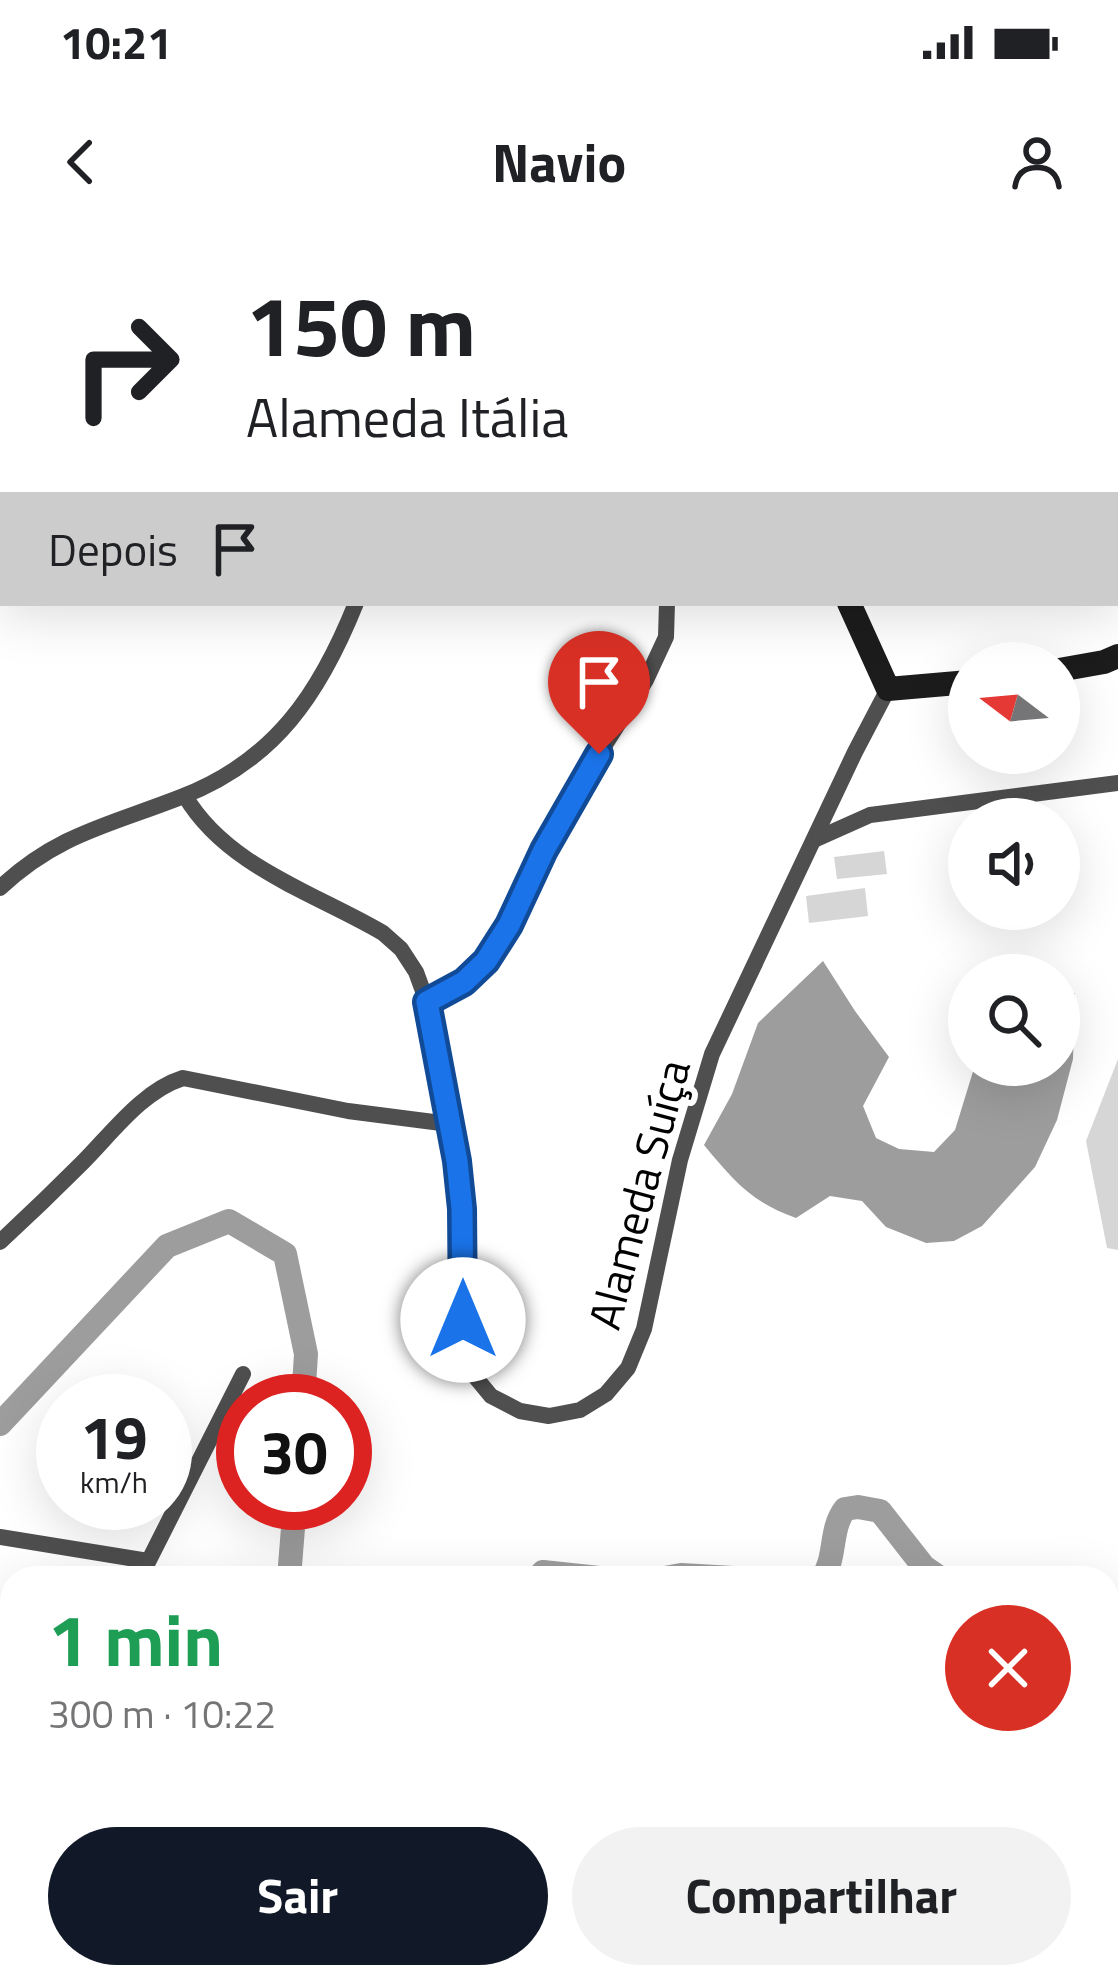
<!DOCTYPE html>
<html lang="pt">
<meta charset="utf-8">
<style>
:root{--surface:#fff;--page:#f2f2f2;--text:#202124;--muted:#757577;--accent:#111827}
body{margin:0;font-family:"Titillium Web",sans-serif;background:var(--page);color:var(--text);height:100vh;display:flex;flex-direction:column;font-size:45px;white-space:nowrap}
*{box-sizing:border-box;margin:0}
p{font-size:39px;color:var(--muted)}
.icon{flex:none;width:66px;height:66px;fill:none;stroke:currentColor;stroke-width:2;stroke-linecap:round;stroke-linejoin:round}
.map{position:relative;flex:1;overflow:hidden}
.details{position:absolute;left:0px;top:1326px;width:1119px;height:423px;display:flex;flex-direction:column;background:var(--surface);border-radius:36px 36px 0 0;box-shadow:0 12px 48px #0002}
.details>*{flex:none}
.banner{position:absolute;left:0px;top:0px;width:1119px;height:366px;box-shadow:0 12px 48px #0002;background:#fff;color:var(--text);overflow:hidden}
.needle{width:78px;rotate:286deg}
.fabs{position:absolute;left:948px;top:402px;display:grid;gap:24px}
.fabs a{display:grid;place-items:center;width:132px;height:132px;border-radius:50%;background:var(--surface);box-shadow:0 12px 48px #0002;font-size:60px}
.speed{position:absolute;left:36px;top:1134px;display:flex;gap:24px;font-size:60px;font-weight:700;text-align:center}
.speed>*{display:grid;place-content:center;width:156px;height:156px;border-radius:50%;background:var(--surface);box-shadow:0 12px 48px #0002;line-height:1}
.speed small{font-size:30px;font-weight:400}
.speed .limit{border:18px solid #d22;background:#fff;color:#111}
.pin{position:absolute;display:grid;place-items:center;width:102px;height:102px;color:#fff;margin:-123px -51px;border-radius:50% 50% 50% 0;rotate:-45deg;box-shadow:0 0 12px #0007}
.pin .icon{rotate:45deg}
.me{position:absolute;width:132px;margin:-66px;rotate:0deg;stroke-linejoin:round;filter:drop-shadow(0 0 9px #0008)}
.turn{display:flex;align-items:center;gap:42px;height:252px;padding:0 48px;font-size:54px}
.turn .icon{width:156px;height:156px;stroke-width:2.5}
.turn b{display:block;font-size:84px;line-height:102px}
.then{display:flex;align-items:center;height:114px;padding:0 48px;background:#0003;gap:24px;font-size:45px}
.round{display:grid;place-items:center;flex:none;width:126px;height:126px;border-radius:63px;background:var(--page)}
.head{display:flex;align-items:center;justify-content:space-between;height:204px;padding:0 48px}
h1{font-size:72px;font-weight:700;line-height:90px;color:#1e9e55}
.primary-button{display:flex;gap:24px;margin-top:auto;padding:24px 48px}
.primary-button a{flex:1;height:138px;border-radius:72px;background:var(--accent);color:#fff;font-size:48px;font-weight:700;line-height:138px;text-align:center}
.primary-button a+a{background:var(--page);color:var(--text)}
.status{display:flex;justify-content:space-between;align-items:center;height:84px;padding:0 60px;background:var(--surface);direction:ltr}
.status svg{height:33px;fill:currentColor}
header{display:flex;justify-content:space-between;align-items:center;height:156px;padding:0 48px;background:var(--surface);font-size:54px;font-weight:700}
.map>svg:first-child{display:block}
</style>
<div class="status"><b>10:21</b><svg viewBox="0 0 49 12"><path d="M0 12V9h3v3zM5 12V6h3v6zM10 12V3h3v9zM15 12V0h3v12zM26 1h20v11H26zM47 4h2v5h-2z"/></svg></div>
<header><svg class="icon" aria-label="back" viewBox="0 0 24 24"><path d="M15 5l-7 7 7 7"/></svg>Navio<svg class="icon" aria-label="person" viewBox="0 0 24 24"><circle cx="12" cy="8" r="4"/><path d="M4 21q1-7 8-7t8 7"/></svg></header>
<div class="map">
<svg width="1118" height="1747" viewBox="0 0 1118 1747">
<rect width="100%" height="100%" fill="#fff"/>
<g fill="#d6d6d6">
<path d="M884,611L887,634L837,639L834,617Z"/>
<path d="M865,648L868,676L809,683L806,656Z"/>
<path d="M1118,819V1010L1107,1008L1086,901Z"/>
</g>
<path fill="#9d9d9d" d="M823,721L855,771L889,817L863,866L876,898L899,909L934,912L955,890L975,825H1059V757L1075,753L1073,819L1057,880L1035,927L982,986L954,1001L926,1003L886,987L862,961L830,956L796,978C751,962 734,941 704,905L732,854L758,783Z"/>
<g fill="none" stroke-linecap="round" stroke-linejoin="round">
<g stroke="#9d9d9d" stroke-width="24">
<path d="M0,14L3,16"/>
<path d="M0,224L3,220"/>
<path d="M0,1184L167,1006L229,981L285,1014L306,1114L303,1161"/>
<path d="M289,1338L295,1263"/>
<path d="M538,1338L543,1332L599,1338"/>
<path d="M665,1338L681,1335L733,1338"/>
<path d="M822,1338C837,1318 829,1290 845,1269L858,1267L880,1271L924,1327L940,1338"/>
<path d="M1055,1747L1062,1737"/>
</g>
<g stroke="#4f4f4f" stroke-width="16">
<path d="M300,3L311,0"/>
<path d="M706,3L707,0"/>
<path d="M0,176L3,175"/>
<path d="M185,556C227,627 315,653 383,693L401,709L416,732L427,762L457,921L462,969V1105L472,1133L491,1156L520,1171L549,1176L580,1170L606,1154L628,1128L644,1089L680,920L712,814L855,512L888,449"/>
<path d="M814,600L870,575L1118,543"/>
<path d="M0,648C57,594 110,585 181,557C275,521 320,453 356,363"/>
<path d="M427,762L464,743L486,721L509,685L582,541L646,440L666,397L667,363"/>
<path d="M0,1002C28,976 55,950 82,923C112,893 142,851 183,838L348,871L449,884"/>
<path d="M0,1297L148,1321"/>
<path d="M140,1338L243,1134"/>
<path d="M0,1472L12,1474"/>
<path d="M0,1638L12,1613"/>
<path d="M170,1747L174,1737"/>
<path d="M385,1747L390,1737"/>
<path d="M654,1747L670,1737"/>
<path d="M926,1747L931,1737"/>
</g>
<g stroke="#1c1c1c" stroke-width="24">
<path d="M432,0L435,3"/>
<path d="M849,363L888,449L969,442"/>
<path d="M1059,430L1104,422L1118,416"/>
</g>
</g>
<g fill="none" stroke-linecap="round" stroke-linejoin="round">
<g stroke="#114b97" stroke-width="30">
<path id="route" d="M463,1080L462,969L457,921L427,762L464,742L486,721L509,685L544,610L599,514"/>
</g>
<use href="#route" stroke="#1a73e8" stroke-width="21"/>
</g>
<g text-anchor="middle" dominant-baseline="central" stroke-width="12" stroke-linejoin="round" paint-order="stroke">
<g font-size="45" fill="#000" stroke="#fff">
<text transform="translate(638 954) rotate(-75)">Alameda Suíça</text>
</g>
</g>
</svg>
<div class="fabs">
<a><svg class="needle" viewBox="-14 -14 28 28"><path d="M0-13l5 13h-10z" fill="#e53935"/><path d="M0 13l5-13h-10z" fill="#757577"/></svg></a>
<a><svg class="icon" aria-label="sound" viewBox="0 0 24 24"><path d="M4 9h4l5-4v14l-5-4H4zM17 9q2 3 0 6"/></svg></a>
<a><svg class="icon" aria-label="search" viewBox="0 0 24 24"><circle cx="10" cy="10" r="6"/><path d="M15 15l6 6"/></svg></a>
</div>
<div class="speed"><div>19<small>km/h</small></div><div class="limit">30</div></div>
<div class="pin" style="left:599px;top:514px;background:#d93025"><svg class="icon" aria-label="arrive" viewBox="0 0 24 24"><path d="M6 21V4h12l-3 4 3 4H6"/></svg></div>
<svg class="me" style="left:463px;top:1080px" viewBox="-20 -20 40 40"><circle r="19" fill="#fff"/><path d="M0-13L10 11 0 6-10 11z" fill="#1a73e8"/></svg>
<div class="banner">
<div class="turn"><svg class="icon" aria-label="right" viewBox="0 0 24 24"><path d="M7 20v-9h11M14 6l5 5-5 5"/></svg><div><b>150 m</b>Alameda Itália</div></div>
<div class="then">Depois<svg class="icon" aria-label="arrive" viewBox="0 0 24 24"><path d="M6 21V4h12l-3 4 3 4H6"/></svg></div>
</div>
<section class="details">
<div class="head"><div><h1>1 min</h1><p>300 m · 10:22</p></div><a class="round" style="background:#d93025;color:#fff"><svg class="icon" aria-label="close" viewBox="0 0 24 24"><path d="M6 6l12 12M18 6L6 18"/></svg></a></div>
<div class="primary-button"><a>Sair</a><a>Compartilhar</a></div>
</section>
</div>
